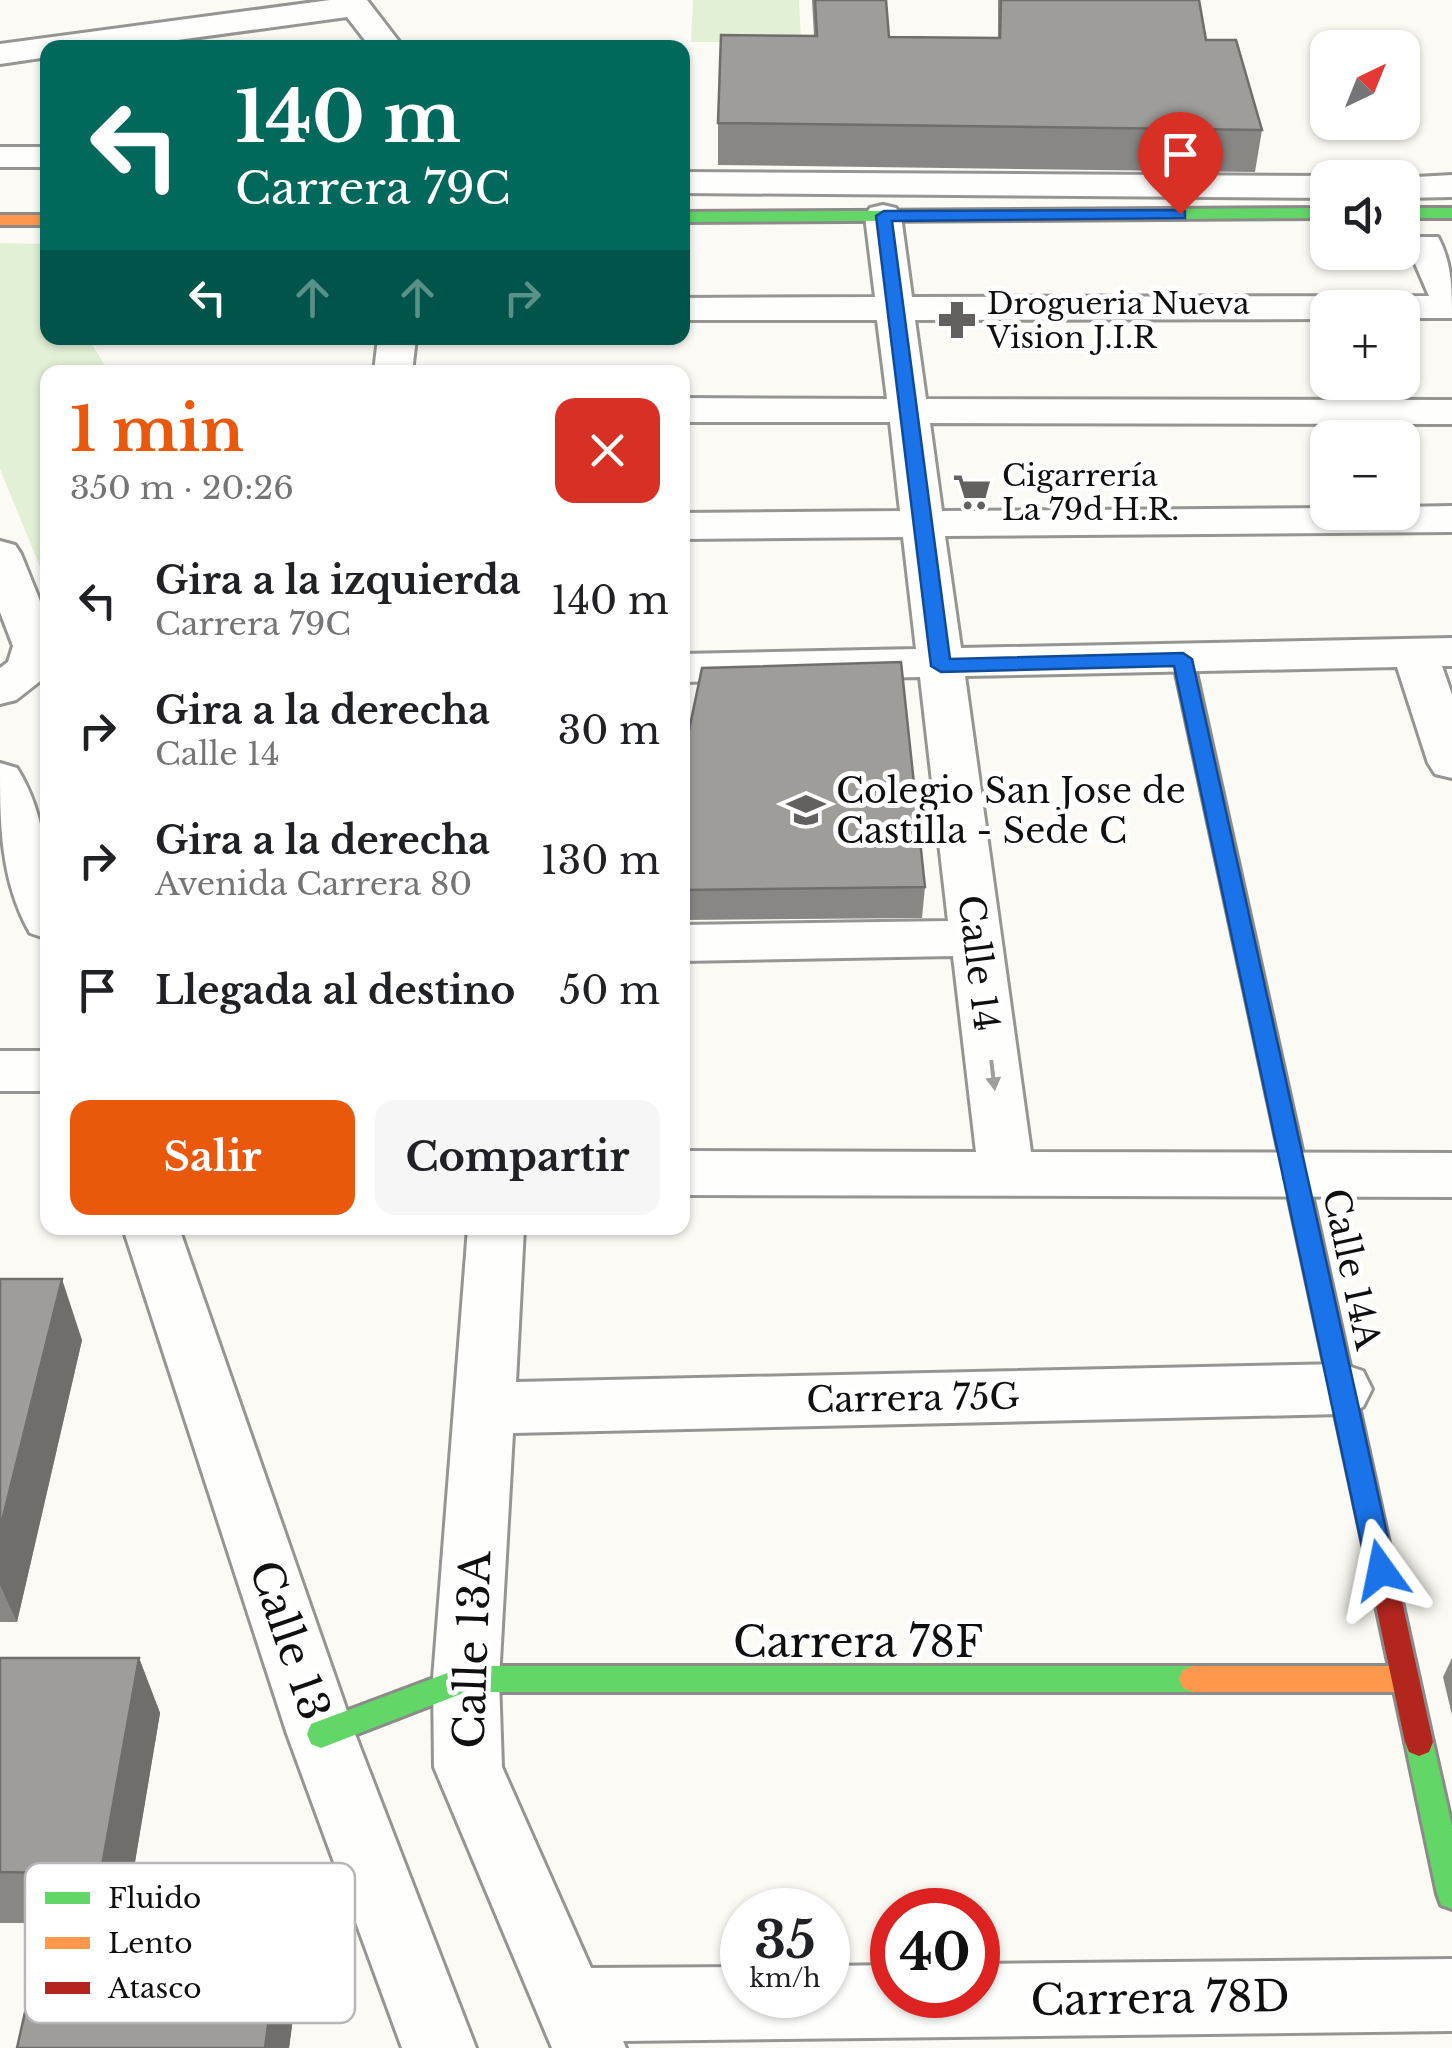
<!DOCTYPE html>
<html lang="es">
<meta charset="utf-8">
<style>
:root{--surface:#fff;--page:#f6f6f6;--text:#202124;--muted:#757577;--accent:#ea580c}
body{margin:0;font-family:"Libre Baskerville",serif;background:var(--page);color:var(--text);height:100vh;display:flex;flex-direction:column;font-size:38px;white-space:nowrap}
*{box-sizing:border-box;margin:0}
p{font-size:32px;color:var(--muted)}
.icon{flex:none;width:55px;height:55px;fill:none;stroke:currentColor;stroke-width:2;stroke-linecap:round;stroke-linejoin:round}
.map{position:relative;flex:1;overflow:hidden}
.side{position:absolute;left:40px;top:365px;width:650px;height:870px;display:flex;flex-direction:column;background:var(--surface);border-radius:20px;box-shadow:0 2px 8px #0004}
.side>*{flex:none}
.hud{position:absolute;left:40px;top:40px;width:650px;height:305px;border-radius:20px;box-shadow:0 2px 8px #0004;background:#00695c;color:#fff;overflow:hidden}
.needle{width:65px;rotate:43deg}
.controls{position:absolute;left:1310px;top:30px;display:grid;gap:20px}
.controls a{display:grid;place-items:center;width:110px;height:110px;border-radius:20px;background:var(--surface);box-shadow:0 2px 8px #0004;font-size:50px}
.speed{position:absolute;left:720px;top:1888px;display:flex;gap:20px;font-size:50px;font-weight:700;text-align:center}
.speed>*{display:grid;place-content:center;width:130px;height:130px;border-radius:50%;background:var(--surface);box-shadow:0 2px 8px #0004;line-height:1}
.speed small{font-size:25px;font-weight:400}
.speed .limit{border:15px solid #d22;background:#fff;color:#111}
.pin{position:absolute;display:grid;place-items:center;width:85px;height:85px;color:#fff;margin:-102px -42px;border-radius:50% 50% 50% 0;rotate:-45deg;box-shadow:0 0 10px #0007}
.pin .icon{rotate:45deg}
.me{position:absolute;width:110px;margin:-55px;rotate:348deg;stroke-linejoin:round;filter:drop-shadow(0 0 8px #0008)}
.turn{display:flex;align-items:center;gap:35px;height:210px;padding:0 30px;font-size:45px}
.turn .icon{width:130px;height:130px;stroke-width:2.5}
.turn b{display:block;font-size:70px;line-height:85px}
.lanes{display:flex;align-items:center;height:95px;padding:0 30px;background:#0003;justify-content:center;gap:50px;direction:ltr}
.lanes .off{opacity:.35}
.round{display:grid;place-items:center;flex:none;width:105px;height:105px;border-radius:20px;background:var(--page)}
.headline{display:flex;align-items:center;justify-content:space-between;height:170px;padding:0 30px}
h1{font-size:60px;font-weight:700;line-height:75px;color:var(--accent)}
.cta{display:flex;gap:20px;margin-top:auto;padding:20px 30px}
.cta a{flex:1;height:115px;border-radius:20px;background:var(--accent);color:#fff;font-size:40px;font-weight:700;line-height:115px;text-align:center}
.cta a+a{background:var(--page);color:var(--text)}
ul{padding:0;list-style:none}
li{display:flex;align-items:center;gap:30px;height:130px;padding:0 30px}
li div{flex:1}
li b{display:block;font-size:38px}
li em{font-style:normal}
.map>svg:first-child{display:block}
</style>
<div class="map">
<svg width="1452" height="2048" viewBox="0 0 1452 2048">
<rect width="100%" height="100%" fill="#fbfaf4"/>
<g fill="#e2f0d5">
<path d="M693,0H799L801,42H691Z"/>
<path d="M0,243L47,244L48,338H88L109,372H48L47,584L0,469Z"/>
</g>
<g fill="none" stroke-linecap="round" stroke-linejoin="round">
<g stroke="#959592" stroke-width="6">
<g id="street">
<path d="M330,0H367L404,48H371L347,17L119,48H48V57L0,64V44Z"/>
<rect x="0" y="147" width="48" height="20"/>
<path d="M682,172L1328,176L1332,178H1328V198L682,193Z"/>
<path d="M1452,175V197L1402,198V178H1398Z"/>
<path d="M883,205L896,208L901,216L912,297L1429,296L1407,245L1412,237H1438C1452,263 1452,289 1452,318H1402V308H1328V319L915,320L926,399L1452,400V424L930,423L942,511L1328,508V512H1402V507L1452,506V532L945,536L961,648L1452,638V666H1442L1452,695V778L1435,774L1428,763L1397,667L965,676L1031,1152L1452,1153V1197L682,1195V1151L976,1152L953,956L682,961V925L948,921L920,677L682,682V654L916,649L903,537L682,539V513L900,511L890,422H682V398L887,399L877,320H682V298L875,297L865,216L870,208Z"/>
<path d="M378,338H416L412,372H374Z"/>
<path d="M0,541L15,545L21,554L48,621V675L16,700L0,704V668L8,662L13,646L0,612Z"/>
<path d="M0,763L17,768C50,821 48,879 48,939L30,933C0,880 0,823 0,763Z"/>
<rect x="0" y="1051" width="48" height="40"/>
<path d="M123,1228H179L355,1734L476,2048H402L287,1734Z"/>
<path d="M468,1228H524L516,1382L1342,1364L1363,1371L1372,1389L1363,1407L1342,1414L513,1433L499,1679L502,1767L591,1968L742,1967V1995H828V1966L892,1965V1995H978V1964L1452,1959V2031L623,2041L626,2048H552L434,1767L433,1679Z"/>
</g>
</g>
<g stroke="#8c8b89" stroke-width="6">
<g id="fast">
<path d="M1328,208V218L682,222V212Z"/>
<rect x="1402" y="208" width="50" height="10"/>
<path d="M1183,653L1193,659L1375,1479L1371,1487L1362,1490L1353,1487L1349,1479L1173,659Z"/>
<path d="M466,1666H1193L1203,1670L1207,1679L1203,1688L1193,1692H466L321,1748L311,1744L307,1734L311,1724Z"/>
<path d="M1419,1728L1429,1732L1433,1742L1452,1826V1909L1441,1905L1437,1894L1405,1742L1409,1732Z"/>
</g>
</g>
<g stroke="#8c8b89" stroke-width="6">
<g id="slow">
<rect x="0" y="215" width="48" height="10"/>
<path d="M1193,1666H1405L1415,1670L1419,1679L1415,1688L1405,1692H1193L1183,1688L1179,1679L1183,1670Z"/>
</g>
</g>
<g stroke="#8c8b89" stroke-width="6">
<path id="jam" d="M1362,1468L1371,1471L1375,1479L1433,1742L1429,1752L1419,1756L1409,1752L1405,1742L1349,1479L1353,1471Z"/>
</g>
<use href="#street" fill="#fefefd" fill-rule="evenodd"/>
<use href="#fast" fill="#63d668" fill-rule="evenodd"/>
<use href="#slow" fill="#ff974d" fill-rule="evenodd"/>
<use href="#jam" fill="#b3261e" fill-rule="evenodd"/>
</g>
<g fill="#898784">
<path d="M812,0H886L889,37L998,38V0H1199L1206,40L1262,130L1255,172L718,165V123L814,36Z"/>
<path d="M682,764L925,887L922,918L682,920Z"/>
<path d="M0,1279L82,1340L17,1622H0Z"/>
<path d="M0,1658H139L160,1713L120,1951L295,2003L289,2048H17L45,1923H0Z"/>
<path d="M1452,1658V1715L1443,1677Z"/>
</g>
<g fill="#6f6e6b">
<path d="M62,1279L82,1340L17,1622L0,1585V1529Z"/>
<path d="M139,1658L160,1713L112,1999L87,1950Z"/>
<path d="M277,1954L295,2003L289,2048H265Z"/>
</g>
<g fill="#9f9d99" stroke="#6f6e6b" stroke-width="2.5">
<path d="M815,0H886L889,37L1000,38L1001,0H1199L1206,40H1236L1262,130L718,123L721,35L817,36Z"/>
<path d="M901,662L925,887L682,890V764L702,668Z"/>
<path d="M0,1279H62L0,1529Z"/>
<path d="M0,1658H139L87,1950L277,1954L265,2048H17L56,1873L0,1872Z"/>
</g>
<defs><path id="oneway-solid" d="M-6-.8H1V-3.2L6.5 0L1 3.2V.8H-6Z" transform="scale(2.5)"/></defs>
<use fill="#9e9e9e" href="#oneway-solid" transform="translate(993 1075) rotate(83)"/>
<path fill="#1a73e8" stroke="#114b97" stroke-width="2.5" d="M1180,210L1185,211V218L892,221L950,659L1183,653L1192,659L1395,1570L1391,1579L1381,1582L1371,1579L1367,1570L1174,666L941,672L931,666L876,216L884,211Z"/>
<defs>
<g id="pharmacy-bare" transform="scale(3)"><path d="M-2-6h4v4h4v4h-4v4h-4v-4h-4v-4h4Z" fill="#62615f" stroke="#fff" stroke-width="2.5" paint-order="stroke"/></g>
<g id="supermarket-bare" transform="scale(3)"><path d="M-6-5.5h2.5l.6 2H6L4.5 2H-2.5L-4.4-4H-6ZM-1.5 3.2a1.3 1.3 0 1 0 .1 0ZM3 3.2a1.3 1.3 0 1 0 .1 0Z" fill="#62615f" stroke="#fff" stroke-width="2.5" paint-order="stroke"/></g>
<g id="school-bare" transform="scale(3)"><path d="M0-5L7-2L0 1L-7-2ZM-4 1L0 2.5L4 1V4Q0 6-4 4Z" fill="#62615f" stroke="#fff" stroke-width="2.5" paint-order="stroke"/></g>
</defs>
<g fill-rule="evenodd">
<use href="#pharmacy-bare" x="957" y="320"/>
<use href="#supermarket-bare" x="972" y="492"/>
<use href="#school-bare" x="806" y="810"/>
</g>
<g text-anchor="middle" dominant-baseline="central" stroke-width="10" stroke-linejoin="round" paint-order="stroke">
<g font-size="30" fill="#0f0f0f" stroke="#fff" text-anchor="start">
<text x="987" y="303">Drogueria Nueva<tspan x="987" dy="34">Vision J.I.R</tspan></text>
<text x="1002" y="475">Cigarrería<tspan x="1002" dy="34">La 79d H.R.</tspan></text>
</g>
<g font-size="35" fill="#0f0f0f" stroke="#fff" text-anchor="start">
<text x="836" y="790">Colegio San Jose de<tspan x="836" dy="40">Castilla - Sede C</tspan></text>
</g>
<g font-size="35" fill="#0f0f0f" stroke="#fff">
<text transform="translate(979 963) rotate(83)">Calle 14</text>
<text transform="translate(1352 1269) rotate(78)">Calle 14A</text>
<text transform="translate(913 1398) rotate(-1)">Carrera 75G</text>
</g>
<g font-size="42" fill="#0f0f0f" stroke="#fff">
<text transform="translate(290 1640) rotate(71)">Calle 13</text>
<text x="858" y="1642">Carrera 78F</text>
<text transform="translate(472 1650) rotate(-88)">Calle 13A</text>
<text transform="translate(1160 1998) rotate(-1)">Carrera 78D</text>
</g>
</g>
<rect x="25" y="1863" width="330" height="160" rx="15" fill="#fff" stroke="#b7b7b7" stroke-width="2.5"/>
<rect x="45" y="1892" width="45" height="12" fill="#63d668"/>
<rect x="45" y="1937" width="45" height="12" fill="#ff974d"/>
<rect x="45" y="1982" width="45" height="12" fill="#b3261e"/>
<g font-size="28" fill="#0f0f0f">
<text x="108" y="1908">Fluido</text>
<text x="108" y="1953">Lento</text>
<text x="108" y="1998">Atasco</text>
</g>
</svg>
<div class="controls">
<a><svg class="needle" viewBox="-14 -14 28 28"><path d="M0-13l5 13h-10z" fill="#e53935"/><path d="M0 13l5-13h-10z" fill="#757577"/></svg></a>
<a><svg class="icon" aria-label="sound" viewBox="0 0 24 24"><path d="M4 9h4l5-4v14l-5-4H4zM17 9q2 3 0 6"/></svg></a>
<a>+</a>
<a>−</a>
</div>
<div class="speed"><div>35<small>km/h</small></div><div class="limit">40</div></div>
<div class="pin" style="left:1180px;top:214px;background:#d93025"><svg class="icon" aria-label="arrive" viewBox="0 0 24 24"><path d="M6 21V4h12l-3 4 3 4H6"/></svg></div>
<svg class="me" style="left:1381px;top:1570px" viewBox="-20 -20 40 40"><path d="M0-17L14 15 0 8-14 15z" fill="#1a73e8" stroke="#fff" stroke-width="4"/></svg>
<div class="hud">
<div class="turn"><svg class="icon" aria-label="left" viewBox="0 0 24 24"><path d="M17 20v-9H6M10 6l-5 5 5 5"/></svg><div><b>140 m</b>Carrera 79C</div></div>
<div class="lanes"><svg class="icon" aria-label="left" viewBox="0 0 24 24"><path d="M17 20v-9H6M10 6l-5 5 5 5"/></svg><svg class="icon off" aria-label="ahead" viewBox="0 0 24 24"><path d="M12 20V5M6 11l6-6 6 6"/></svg><svg class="icon off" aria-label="ahead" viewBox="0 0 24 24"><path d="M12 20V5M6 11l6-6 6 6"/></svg><svg class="icon off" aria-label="right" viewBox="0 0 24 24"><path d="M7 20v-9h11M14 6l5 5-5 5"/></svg></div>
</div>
<section class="side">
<div class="headline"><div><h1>1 min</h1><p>350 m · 20:26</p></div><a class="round" style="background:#d93025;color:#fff"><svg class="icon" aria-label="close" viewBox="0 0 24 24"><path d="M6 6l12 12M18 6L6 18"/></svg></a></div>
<ul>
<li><svg class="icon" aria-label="left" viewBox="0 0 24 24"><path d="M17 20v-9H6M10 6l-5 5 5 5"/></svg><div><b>Gira a la izquierda</b><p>Carrera 79C</p></div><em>140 m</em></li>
<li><svg class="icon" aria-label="right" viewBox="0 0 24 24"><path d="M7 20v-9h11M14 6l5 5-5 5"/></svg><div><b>Gira a la derecha</b><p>Calle 14</p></div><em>30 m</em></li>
<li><svg class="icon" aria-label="right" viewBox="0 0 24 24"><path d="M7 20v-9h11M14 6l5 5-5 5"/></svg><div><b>Gira a la derecha</b><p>Avenida Carrera 80</p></div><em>130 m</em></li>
<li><svg class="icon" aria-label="arrive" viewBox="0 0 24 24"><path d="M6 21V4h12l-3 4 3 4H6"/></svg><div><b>Llegada al destino</b></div><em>50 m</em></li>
</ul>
<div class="cta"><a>Salir</a><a>Compartir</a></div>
</section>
</div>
